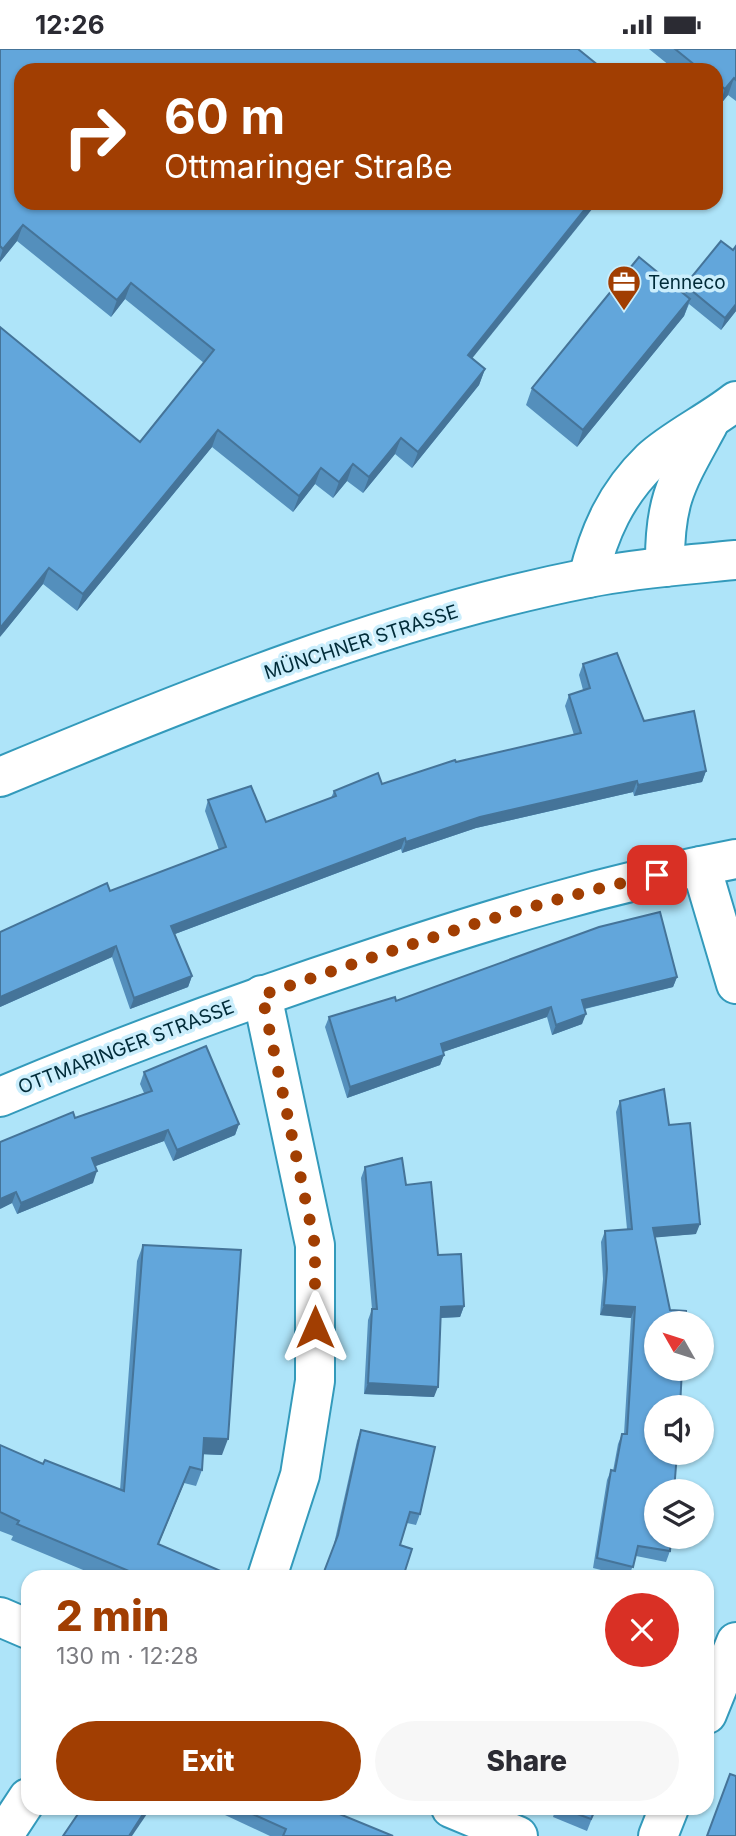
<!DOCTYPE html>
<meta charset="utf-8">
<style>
:root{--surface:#fff;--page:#f7f7f7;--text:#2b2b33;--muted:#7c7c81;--accent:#a13e02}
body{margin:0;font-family:Inter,sans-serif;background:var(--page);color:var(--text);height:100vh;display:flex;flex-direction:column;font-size:26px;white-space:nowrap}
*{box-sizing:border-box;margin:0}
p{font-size:23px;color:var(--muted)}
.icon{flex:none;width:38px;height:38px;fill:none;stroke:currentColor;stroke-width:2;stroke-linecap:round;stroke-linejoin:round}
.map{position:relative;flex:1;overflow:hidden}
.sheet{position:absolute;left:21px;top:1521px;width:693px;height:245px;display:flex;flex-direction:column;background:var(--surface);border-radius:21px;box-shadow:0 2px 5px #0004}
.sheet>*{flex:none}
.guide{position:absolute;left:14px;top:14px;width:709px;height:147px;border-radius:21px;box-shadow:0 2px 5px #0004;background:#a13e02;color:#fff;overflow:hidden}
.needle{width:46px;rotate:309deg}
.controls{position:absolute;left:644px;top:1262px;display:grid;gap:14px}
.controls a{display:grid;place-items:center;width:70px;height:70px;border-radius:50%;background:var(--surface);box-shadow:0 2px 5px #0004;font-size:35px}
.pin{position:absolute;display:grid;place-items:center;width:60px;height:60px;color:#fff;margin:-30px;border-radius:14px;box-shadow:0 4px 10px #0006}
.me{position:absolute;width:77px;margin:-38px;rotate:0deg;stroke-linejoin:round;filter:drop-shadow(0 0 5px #0008)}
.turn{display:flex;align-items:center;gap:24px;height:147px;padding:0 35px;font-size:32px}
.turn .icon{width:91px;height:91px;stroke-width:2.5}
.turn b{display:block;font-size:49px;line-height:60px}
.round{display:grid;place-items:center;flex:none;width:74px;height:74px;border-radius:37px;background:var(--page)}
.overview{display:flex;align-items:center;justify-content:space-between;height:119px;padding:0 35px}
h1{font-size:42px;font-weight:800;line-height:52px;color:var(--accent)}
.primary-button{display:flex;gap:14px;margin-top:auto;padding:14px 35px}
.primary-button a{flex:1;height:80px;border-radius:42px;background:var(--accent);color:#fff;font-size:28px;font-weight:800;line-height:80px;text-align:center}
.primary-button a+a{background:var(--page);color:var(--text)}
.status{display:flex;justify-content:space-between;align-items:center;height:49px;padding:0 35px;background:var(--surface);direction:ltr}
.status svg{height:19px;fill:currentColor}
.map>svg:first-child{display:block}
</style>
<div class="status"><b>12:26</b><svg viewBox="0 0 49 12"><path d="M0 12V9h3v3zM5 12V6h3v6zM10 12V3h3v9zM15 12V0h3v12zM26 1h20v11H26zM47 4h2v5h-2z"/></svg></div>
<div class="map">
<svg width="736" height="1787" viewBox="0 0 736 1787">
<rect width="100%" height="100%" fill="#aee4f9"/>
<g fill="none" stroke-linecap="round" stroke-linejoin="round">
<g stroke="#339abb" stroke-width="42">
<g id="minor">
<path d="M665,518C664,450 677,433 708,376"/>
<path d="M588,529C599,483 616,445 651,411C672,391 711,372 736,352"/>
<path d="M701,817L736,935"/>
<path d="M262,946L315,1196V1332L300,1426L267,1528"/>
<path d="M0,1048C121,997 244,952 368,911C490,870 609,834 736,810"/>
<path d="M0,1568L28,1580"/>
<path d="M707,1665L736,1593"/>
<path d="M451,1759L518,1787"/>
<path d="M3,1787L28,1749"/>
<path d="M658,1787L669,1759"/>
</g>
</g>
<g stroke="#339abb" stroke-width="42">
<path id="secondary" d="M0,728C191,649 385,569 588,529C637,519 687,516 736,511"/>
</g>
<use href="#minor" stroke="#fff" stroke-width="38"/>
<use href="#secondary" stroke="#fff" stroke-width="38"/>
</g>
<g fill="#548fbc">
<path d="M0,0L472,309L485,320L479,336L412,419L395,405L363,444L347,432L333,449L315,435L293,463L212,398L77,562L43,535L0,588L140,393L204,314L125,250L111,268L17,192L0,213Z"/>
<path d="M649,0H736V52L728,46L719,57L716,54V21H675Z"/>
<path d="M685,236L736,262L721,281L689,255L684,267L577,398L526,356L532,339L683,243Z"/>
<path d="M583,615L644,672L706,722L702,733L634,747L633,743L476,779L402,804L401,800L175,885L192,927L188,938L130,960L112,908L0,958V883L219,801L205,762L208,751L266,773L331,749L334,742L382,735L456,713L574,686L565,657L569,646L583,641L579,626Z"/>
<path d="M677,928L673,938L585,960L582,975L552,986L547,968L443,1003L444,1006L440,1016L347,1049L325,978L329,968Z"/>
<path d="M144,1023L239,1075L235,1086L173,1112L164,1092L95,1117L93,1134L17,1165L12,1154L0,1160L75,1069L144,1044L140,1035Z"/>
<path d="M620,1052L669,1076L696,1185L655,1188L670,1502L666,1513L636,1507L629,1528L593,1519L607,1431L611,1421L613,1422L618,1395L622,1385H624L631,1269L600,1266L603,1230L601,1193L605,1182L627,1180L616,1063Z"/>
<path d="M365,1118L406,1136L438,1206L464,1257L460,1268L441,1269L434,1348L364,1345L368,1271L372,1260L361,1129Z"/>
<path d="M143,1196L222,1406L203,1405L202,1421L196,1437L184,1434L158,1495L221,1528H100L11,1491L13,1487L0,1482V1396L43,1415L120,1441L137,1212Z"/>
<path d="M361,1381L420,1465L416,1476L407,1474L400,1496L334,1495L357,1392Z"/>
<path d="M210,1759H325L393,1787H270Z"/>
<path d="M556,1759H596L587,1782L553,1768Z"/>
</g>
<g fill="#457499">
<path d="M734,29L728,46L719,57L725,40Z"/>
<path d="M590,154H597L462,322L468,306Z"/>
<path d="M23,176L17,192L0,213V209L3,200Z"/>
<path d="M131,234L125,250L111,268L117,251Z"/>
<path d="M690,250L684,267L577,398L583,381Z"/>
<path d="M736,255V262L721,281L725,269Z"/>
<path d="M485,320L479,336L412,419L418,403Z"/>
<path d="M218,381L212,398L77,562L83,545Z"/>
<path d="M401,389L395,405L363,444L369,428Z"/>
<path d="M353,415L347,432L333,449L339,433Z"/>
<path d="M321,419L315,435L293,463L299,447Z"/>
<path d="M49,519L43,535L0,588V579Z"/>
<path d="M706,722L702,733L634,747L638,736Z"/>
<path d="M637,732L633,743L476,779L402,804L406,793L480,768Z"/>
<path d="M405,789L401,800L167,888L171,877Z"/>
<path d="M116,897L112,908L0,958V948Z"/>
<path d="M192,927L188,938L130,960L134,949Z"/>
<path d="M677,928L673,938L579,961L582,951Z"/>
<path d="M551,958L547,968L437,1005L441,995Z"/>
<path d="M586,965L582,975L552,986L556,976Z"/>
<path d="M444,1006L440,1016L347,1049L350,1038Z"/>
<path d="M239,1075L235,1086L173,1112L177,1101Z"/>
<path d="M168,1081L164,1092L88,1120L92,1109Z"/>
<path d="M97,1122L93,1134L17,1165L21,1154Z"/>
<path d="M16,1143L12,1154L0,1160V1150Z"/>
<path d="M700,1175L696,1185L650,1189L653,1179Z"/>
<path d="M604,1256L635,1258L631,1269L600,1266Z"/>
<path d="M464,1257L460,1268L438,1269L441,1258Z"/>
<path d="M368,1334L438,1338L434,1348L364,1345Z"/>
<path d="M204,1389L228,1390L222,1406L198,1405Z"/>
<path d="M190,1418L184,1434L152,1511L158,1495Z"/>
<path d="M147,1759H151L132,1787H129Z"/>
</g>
<g fill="#62a6db" stroke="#457499" stroke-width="2">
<path d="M0,0H578L604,21H21V154H590L468,306L485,320L418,403L401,389L369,428L353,415L339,433L321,419L299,447L218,381L83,545L49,519L0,579V278L140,393L214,301L131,234L117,251L23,176L3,200L0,197Z"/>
<path d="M675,0H736V31L734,29L725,40L716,33V21H701Z"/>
<path d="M721,192L733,201L736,197V255L725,269L685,236Z"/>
<path d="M639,208L690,250L583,381L532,339Z"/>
<path d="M617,604L644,672L694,662L706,722L638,736L637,732L480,768L406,793L405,789L171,877L192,927L134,949L116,897L0,948V883L107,834L110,842L226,798L208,751L251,737L266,773L336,747L334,742L378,724L382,735L455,711L456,713L581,684L569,646L590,639L583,615Z"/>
<path d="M660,863L677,928L582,951L586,965L556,976L551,958L441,995L444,1006L350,1038L329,968L395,948L396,952L599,878Z"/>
<path d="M206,997L239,1075L177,1101L168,1081L92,1109L97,1122L21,1154L16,1143L0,1150V1093L73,1063L75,1069L152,1042L144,1023Z"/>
<path d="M664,1040L669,1076L690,1074L700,1175L653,1179L670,1261L686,1262V1274H656V1320H682L680,1358H656V1404H677L674,1442H656V1488H671L670,1502L638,1497L633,1518L597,1509L611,1421L615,1422L622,1385H627L635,1258L604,1256L607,1220L605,1182L632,1180L620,1052Z"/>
<path d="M402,1109L406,1136L431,1133L438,1206L461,1205L464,1257L441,1258L438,1338L368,1334L372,1260H377L365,1118Z"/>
<path d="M143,1196L241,1201L228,1390L204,1389L202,1421L190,1418L158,1495L223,1523L221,1528H143L17,1475L19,1472L0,1463V1396L43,1415L45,1411L124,1442Z"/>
<path d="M361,1381L435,1398L420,1465L410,1463L400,1496L412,1500L403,1528H322L338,1486Z"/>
<path d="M730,1725L736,1727V1787H707Z"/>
<path d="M82,1759H147L129,1787H63Z"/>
<path d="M239,1759H325L393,1787H283L286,1780Z"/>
<path d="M561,1759H596L591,1770Z"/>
</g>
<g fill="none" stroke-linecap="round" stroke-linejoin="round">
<path stroke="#a13e02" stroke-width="12" stroke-dasharray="0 21.6" d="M315,1278V1196L262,946C392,902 522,855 657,826"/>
</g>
<defs>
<g id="office-pin" transform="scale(1.75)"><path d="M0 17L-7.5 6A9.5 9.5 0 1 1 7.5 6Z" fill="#a13e02" stroke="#cbeefc"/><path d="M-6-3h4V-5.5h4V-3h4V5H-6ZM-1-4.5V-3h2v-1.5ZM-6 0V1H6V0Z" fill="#fff"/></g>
</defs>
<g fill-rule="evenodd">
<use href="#office-pin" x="624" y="233"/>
</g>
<g text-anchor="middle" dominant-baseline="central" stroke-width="7" stroke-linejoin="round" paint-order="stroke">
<g font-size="19" fill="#002b38" stroke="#cbeefc" text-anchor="start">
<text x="648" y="233">Tenneco</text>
</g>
<g font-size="19" fill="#002b38" stroke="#cbeefc">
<text transform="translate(361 593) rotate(-18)">MÜNCHNER STRASSE</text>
<text transform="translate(126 998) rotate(-21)">OTTMARINGER STRASSE</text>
</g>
</g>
</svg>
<div class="controls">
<a><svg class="needle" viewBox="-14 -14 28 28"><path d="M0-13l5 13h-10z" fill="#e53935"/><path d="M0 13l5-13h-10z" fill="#7c7c81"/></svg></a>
<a><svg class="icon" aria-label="sound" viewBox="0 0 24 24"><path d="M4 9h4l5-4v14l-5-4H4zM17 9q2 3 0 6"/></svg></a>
<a><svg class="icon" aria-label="layers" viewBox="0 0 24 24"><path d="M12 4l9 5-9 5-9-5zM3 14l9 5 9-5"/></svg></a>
</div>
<div class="pin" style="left:657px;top:826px;background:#d93025"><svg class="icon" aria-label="arrive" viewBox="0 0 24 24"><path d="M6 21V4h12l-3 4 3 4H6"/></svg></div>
<svg class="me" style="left:315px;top:1278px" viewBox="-20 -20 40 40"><path d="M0-17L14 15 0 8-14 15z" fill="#a13e02" stroke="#fff" stroke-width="4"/></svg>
<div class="guide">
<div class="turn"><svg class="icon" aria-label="right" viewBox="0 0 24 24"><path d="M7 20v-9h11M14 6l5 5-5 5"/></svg><div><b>60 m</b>Ottmaringer Straße</div></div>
</div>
<section class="sheet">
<div class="overview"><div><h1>2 min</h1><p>130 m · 12:28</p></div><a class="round" style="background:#d93025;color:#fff"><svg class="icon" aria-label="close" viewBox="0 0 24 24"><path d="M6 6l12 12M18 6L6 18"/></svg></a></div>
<div class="primary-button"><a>Exit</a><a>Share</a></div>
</section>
</div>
